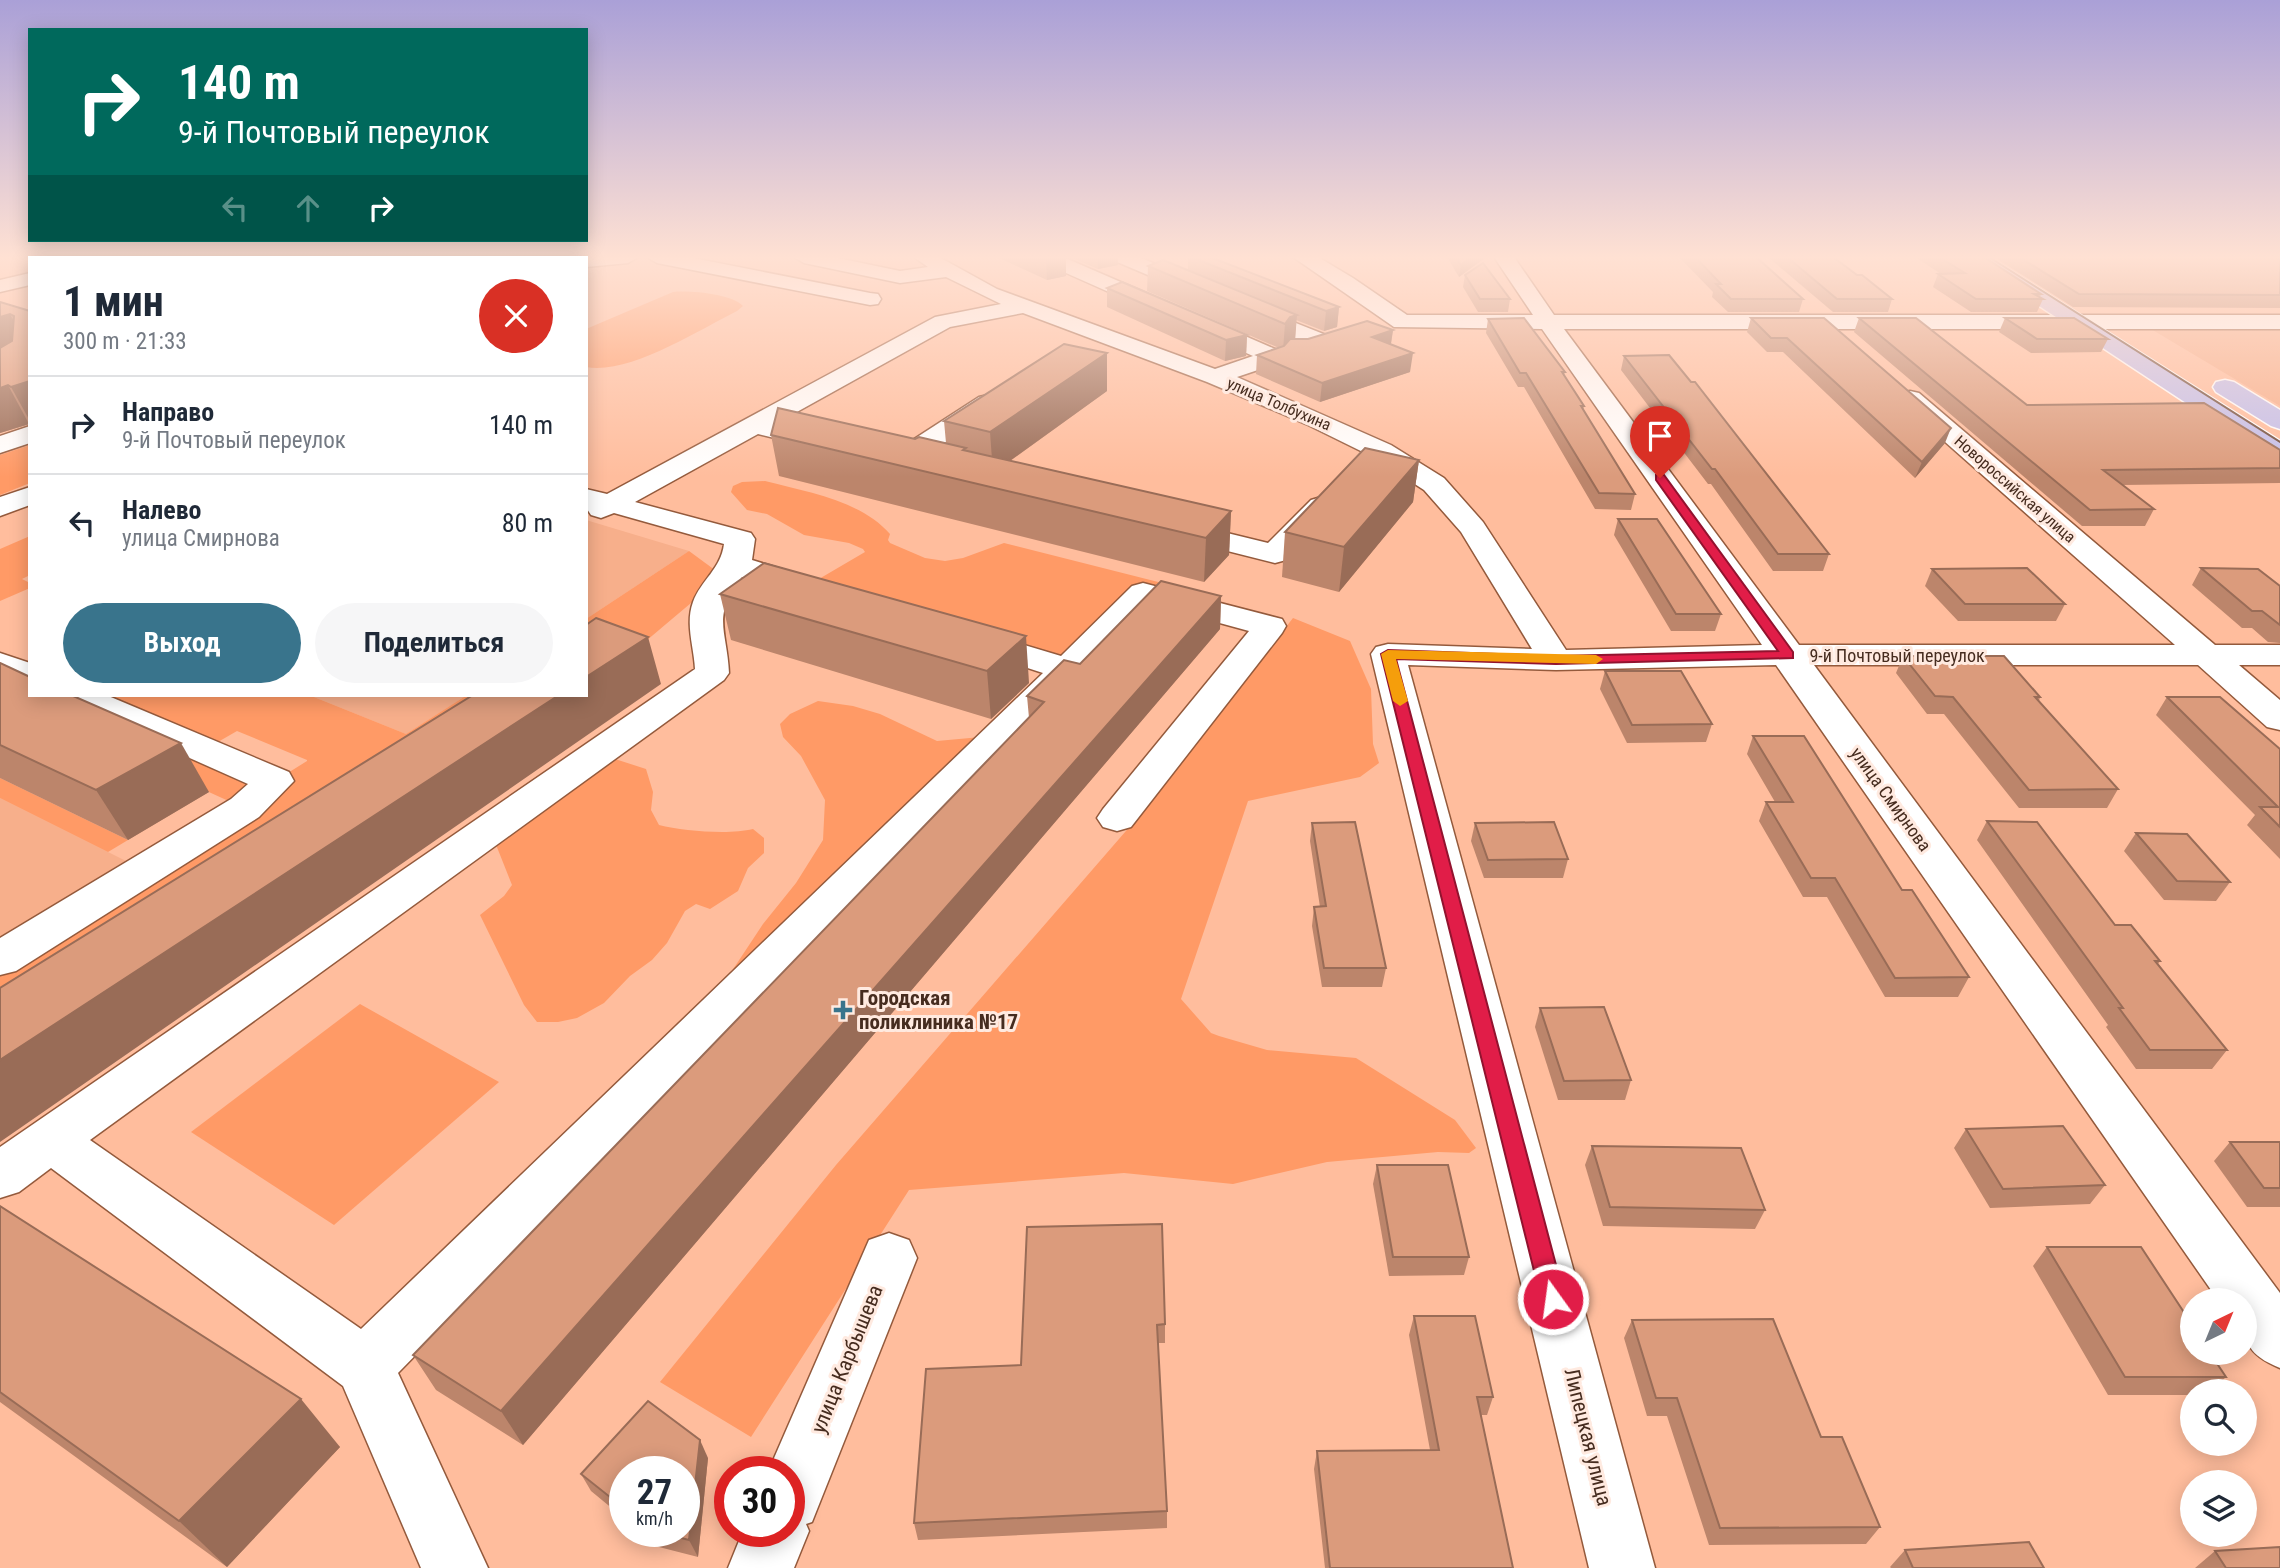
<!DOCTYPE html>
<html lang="ru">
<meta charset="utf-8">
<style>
:root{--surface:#fff;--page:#f6f6f7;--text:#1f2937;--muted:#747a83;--line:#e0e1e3;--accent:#39748c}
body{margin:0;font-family:"Roboto Condensed",sans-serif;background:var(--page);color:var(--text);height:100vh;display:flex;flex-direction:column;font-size:26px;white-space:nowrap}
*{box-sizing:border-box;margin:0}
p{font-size:23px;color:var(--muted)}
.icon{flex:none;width:38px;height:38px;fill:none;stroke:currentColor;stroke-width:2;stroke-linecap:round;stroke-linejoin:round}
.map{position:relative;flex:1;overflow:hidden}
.sheet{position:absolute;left:28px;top:256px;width:560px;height:441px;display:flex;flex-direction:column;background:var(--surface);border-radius:0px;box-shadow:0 4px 18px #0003}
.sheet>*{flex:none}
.hud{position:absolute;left:28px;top:28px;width:560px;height:214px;border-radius:0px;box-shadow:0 4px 18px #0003;background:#00695c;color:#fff;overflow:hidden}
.needle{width:46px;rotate:43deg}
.tools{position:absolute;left:2180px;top:1288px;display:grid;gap:14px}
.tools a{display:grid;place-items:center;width:77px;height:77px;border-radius:50%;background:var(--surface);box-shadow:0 4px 18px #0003;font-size:35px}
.speed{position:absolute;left:609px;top:1456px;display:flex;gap:14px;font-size:35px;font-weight:700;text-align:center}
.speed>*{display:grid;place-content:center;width:91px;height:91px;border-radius:50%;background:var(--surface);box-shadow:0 4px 18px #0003;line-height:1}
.speed small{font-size:18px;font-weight:400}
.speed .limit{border:10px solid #d22;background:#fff;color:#111}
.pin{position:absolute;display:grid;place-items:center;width:60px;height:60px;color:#fff;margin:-72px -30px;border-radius:50% 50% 50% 0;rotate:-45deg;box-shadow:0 0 7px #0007}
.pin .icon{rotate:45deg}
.me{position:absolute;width:77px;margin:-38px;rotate:346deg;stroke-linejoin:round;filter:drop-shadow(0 0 5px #0008)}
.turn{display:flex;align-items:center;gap:24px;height:147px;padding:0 35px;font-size:32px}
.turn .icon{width:91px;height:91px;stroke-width:2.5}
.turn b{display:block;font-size:49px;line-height:60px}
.lanes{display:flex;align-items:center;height:66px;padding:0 35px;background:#0003;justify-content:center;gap:35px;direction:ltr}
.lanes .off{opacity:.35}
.round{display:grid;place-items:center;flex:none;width:74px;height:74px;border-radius:37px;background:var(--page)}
.summary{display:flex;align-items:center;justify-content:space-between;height:119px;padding:0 35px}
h1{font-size:42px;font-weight:700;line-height:52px}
.primary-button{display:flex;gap:14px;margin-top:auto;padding:14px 35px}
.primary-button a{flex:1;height:80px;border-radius:42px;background:var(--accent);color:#fff;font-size:28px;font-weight:700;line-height:80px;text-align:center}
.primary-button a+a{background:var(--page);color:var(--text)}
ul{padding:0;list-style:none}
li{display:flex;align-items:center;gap:21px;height:98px;padding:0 35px;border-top:2px solid var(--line)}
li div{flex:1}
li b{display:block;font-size:26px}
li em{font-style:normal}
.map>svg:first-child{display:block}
</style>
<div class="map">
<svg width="2280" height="1568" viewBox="0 0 2280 1568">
<rect width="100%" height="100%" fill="#ffbd9d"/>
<g fill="#f7af8b">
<path d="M2280,328V406L2151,329Z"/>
<path d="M586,520L689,551L586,619Z"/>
<path d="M309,695H467L406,734Z"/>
<path d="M0,798L144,870L0,959Z"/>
</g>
<g fill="#ff9a66" fill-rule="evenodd">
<path d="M673,292C689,290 733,294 743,306L737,311C697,331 629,375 586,367V329Z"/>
<path d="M30,445V483L0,495V455Z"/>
<path d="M765,481C807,492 860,500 890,534L888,540L890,543L925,558L945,561L963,558L1004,543L1174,586L1108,649L1017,670L795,593L865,552L863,549L849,543L804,535L767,514L747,510L731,492L733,486L742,482Z"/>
<path d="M30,536V575L22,579L30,583V588L0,601V549Z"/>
<path d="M689,551L723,576L640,646L586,681V619Z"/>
<path d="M1293,618L1350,641L1371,689L1373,744L1379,763L1360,777L1248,801L1181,999L1211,1033L1219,1036L1267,1050L1356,1058L1455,1120L1476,1148L1469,1153L1438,1152L1327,1162L1233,1184L1124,1173L909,1190L751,1437L660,1382L836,1165L1132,824Z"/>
<path d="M30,695H72L129,719L76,695H309L406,734L467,695H565L0,1066V959L244,808L0,697ZM237,731L307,760V761L275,781L204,750Z"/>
<path d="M818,701L853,706L880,714L937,741L981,737L634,1119L763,924L796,883L823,840L825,800L801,756L783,737L780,724L790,714Z"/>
<path d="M584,749L646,769L653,792L651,810L659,825C683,831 729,835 753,829L764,838V853L748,868L738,891L710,909L696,904L685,911L667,943L652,960L630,976L604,1003L577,1018L558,1022H537L524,1005L480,915L504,896L512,885L487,822Z"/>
<path d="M0,778L128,840L108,852L0,798Z"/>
<path d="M360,1004L499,1082L334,1225L191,1132Z"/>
</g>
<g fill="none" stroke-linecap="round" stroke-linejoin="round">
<g stroke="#945a3c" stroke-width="3">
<g id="minor">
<path d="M579,257H638L628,263L586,267V257Z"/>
<path d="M647,257H688L870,293L878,294L881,299L878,304L870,305L657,263Z"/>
<path d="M794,257H833L900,271L928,267L914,257H939L997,289L1215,369L1253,356L1039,261L1036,257H1063L1282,352L1286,357L1282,362L1237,377L1391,445L1444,478L1483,522L1566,650L1762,645L1542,329L1394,327L1293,257H1318L1353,278L1407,315H1533L1494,257H1514L1554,315H2280V329H1564L1799,645H2175L1901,403L1898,398L1901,393L1910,391L1919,393L2215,645H2280V665H2239L2280,700V730L2267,727L2198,665H1814L2280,1293V1368C2241,1352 2245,1338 2245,1300H2218L1776,665L1556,670L1408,665L1655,1568H1589L1371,654L1376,647L1388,644L1532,649L1461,532L1424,490L1373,457L1306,424L1207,382L1023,313L950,327L777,423L833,436L837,442L833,448L824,450L758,434L635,502L751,533L755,539L752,560L814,579L819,586L814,593L803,595L742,577C711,617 727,629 729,673L724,680L90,1140L361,1329L1043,673L966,648L961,641L966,634L978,631L1061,656L1132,586L1143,583L1282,619L1286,626L1282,633L1131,827L1117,831L1103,827L1097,818L1103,809L1249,631L1150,604L398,1373L488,1568H421L343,1386L51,1168L19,1192L0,1198V1147L695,669C694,647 685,624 693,602C701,580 721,569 724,544L614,513L601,518L591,515L587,509L586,489L607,494L935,317L1001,304L946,277L900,283L804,263Z"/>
<path d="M1112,257H1139L1202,284L1205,288L1202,292H1188L1115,261Z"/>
<path d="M30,273V285L0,292V280Z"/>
<path d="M1248,304L1331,337L1334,342L1331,347H1315L1240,315L1237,310L1240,305Z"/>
<path d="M988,395L997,397L1000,402L997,407L911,466L901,468L891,466L888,460L891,454L979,397Z"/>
<path d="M30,426V443L0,453V436Z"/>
<path d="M30,487V505L0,516V497Z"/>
<path d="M1321,497L1331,500L1335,506L1331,512L1286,560L1275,563L1168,536L1163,530L1168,524L1178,521L1268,543L1311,500Z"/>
<path d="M0,653L30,663V685L0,675Z"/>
<path d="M59,695H106L289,772L294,781L259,817L16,971L0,975V938L231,799L248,784L64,702Z"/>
<path d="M889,1233L909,1240L917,1258L812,1522L806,1524L809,1531L794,1568H728L743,1531H789V1472H768L869,1240Z"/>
</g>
</g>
<g stroke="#fff" stroke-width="3">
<g id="major">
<path d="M1965,257H1989L2280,441V461L2271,459Z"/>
<path d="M2225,380L2234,382L2280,410V429L2271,426L2216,392L2213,387L2216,382Z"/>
</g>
</g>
<use href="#minor" fill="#fff" fill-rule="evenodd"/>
<use href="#major" fill="#c3bfec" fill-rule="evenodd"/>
<path stroke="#704d3b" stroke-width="2" d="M1989,257L2280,442"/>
</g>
<g fill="#bc856b">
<path d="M997,257H1066V276L1047,280Z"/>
<path d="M1070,257H1118V265L1098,269Z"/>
<path d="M1188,257H1210L1339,307L1337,327L1324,331L1296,320L1295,339H1308L1393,330L1391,344L1410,372L1320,402L1256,374L1257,355L1279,348L1147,291L1148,266L1188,270Z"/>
<path d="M1447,257H1486L1459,277Z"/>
<path d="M1679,257H1756L1803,299L1799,312H1728L1712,297L1713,292Z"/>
<path d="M1768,257H1833L1892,299L1888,312H1833Z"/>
<path d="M1915,257H1984L2041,294L2040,297L2043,299L2037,312H1971L1933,287L1938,274H1941Z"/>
<path d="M1994,257H2275L2280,259V308L2073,307Z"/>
<path d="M1465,275L1510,299L1508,312H1478L1463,287Z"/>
<path d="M1107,288L1247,335L1246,356L1225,361L1107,307Z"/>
<path d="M0,302L30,311V424L0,433Z"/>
<path d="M1751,318H1824L1945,443L1915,478L1783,352H1767L1747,332Z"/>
<path d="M1859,318L2027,405L2280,450V483L2122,485L2154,509L2145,526H2082L1854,332Z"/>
<path d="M2005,318L2108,339L2101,352L2031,353L1999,332Z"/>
<path d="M1488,319L1565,372L1564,375L1584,406L1583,411L1635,494L1631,510L1595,509L1524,387H1518L1486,333Z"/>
<path d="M1624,356L1691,382L1829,554L1823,571H1773L1711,484H1708L1621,370Z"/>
<path d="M1107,391L1010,461L1231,511L1229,555L1204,582L779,476L771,435L915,439L946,443L944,421Z"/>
<path d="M1419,460L1413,502L1339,592L1282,577L1285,532Z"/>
<path d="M1618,519L1721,614L1715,631H1671L1614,535Z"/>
<path d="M2201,568L2280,586V643L2268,642L2252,628H2242L2192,585Z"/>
<path d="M1932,569L2065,604L2056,621H1958L1925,586Z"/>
<path d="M720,594L1029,683L991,719L731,640Z"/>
<path d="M1221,596L1220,629L523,1445L436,1390L413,1355L1029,718L1027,696L1080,664Z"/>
<path d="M1903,656L2040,697L2039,701L2118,789L2107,808H2019L1944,714H1927L1896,673Z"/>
<path d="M0,663L209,792L128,840L0,778Z"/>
<path d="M1605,671L1712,724L1706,742L1627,743L1600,689Z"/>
<path d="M2167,697L2280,749V859L2247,825L2255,815L2156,715Z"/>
<path d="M1753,736L1969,977L1958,997H1885L1827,897H1803L1759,821L1766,802H1775L1747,754Z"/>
<path d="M1987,821L2160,961L2158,964L2227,1050L2212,1069H2136L2106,1027L2108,1025L1977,840Z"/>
<path d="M1312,823L1386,968L1382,987H1322L1312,926L1314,907H1320L1310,841Z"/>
<path d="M1475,823L1568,859L1563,878H1484L1471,841Z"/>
<path d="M2136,833L2230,882L2216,901L2164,900L2124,851Z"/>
<path d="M1540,1008L1631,1080L1625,1100H1558L1535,1027Z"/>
<path d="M1966,1129L2105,1185L2090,1204L1990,1208L1954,1148Z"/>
<path d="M2230,1142H2280V1207H2247L2214,1161Z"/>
<path d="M1592,1146L1765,1210L1755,1229L1603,1226L1585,1165Z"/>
<path d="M1377,1165L1469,1257L1464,1275L1389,1276L1373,1184Z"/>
<path d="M0,1206L340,1447L227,1567L0,1402Z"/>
<path d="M1027,1227L1165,1324V1343H1158L1167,1511V1528L918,1540L914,1523L1021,1365Z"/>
<path d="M2047,1247L2226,1377L2211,1391H2193V1395H2108L2033,1266Z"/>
<path d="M1414,1316L1493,1397L1487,1415H1481L1513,1568H1325L1314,1469L1317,1451L1430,1450L1409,1335Z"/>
<path d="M1632,1320L1821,1437L1880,1527L1866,1544L1709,1545L1667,1416H1647L1624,1338Z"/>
<path d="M708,1458L698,1557L659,1547L640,1531H684L625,1472V1519L591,1491L581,1474Z"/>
<path d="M1905,1550L2044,1568H1891L1890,1567Z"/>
<path d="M2215,1551L2280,1568H2195Z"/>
</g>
<g fill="#996c57">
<path d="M1054,257H1066V276L1047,280L1046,259Z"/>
<path d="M1098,257H1118V265L1098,269Z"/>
<path d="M1471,257H1486L1459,277L1461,265Z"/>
<path d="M1339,307L1337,327L1324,331L1326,311Z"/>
<path d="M10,314L29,349L0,373V317Z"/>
<path d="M1297,315L1295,341L1283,350L1285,324L1290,317Z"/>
<path d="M1393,330L1390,349L1372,337Z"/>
<path d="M1247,335L1246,356L1225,361L1226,340Z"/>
<path d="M1107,353V391L993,473L990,432Z"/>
<path d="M1413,353L1410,372L1320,402L1322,383Z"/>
<path d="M30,381V421L11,387Z"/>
<path d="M8,385L29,424L0,433V388Z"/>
<path d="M1951,428L1945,443L1915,478L1922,462Z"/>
<path d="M1419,460L1413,502L1339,592L1344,547Z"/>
<path d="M1231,511L1229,555L1204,582L1206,538Z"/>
<path d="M1221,596L1220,629L523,1445L501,1411Z"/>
<path d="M1026,636L1029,683L991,719L987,671Z"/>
<path d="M648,637L661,684L0,1142V1060L559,695H586V677Z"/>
<path d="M181,743L209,792L128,840L96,790Z"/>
<path d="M301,1399L340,1447L227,1567L179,1521Z"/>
<path d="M700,1440L708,1458L698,1557L689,1540Z"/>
</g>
<g fill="#db9b7c" stroke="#996c57" stroke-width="2">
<path d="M1191,257H1210L1339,307L1326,311Z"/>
<path d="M1456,257H1471L1461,265Z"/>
<path d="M1695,257H1756L1803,299H1731L1716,284H1721Z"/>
<path d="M1787,257H1833L1857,275H1862L1892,299H1837Z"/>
<path d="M1939,257H1984L2041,294H2034L2043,299H1976L1938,274L1965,273Z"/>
<path d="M2019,257H2275L2280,259V295L2079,294Z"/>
<path d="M1163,260L1297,315L1290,317L1285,324L1148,266Z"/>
<path d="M1483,263L1510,299H1480L1465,275Z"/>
<path d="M1122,282L1247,335L1226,340L1107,288Z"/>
<path d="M0,302L30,311V381L11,387L8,385L0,388V348L12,341L14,316L10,314L0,317Z"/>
<path d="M1524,318L1565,372H1562L1584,406H1581L1635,494L1599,493L1526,373H1520L1488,319Z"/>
<path d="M1751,318H1824L1951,428L1922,462L1787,338H1771Z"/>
<path d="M1859,318H1916L2027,405L2204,403L2280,450V468L2103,470L2154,509L2090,510Z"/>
<path d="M2005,318H2074L2108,339H2037Z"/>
<path d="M1367,321L1393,330L1372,337L1413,353L1322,383L1257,355L1284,346L1290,339H1308Z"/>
<path d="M1064,344L1107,353L990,432L944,421Z"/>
<path d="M1669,355L1691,382H1695L1829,554H1778L1715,469H1712L1624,356Z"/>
<path d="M778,408L915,439L919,437L966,448L963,450L1231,511L1206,538L771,435Z"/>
<path d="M1365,448L1419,460L1344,547L1285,532Z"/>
<path d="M1618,519H1657L1721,614H1676Z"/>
<path d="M764,563L1026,636L987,671L720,594Z"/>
<path d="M2027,568L2065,604H1965L1932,569Z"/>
<path d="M2201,568L2258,569L2280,586V625L2262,611H2252Z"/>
<path d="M1161,581L1221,596L501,1411L413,1355L1044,702L1027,696L1064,660L1080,664Z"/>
<path d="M596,618L648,637L586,677V625Z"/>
<path d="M1903,656H2004L2040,697H2035L2118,789L2029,790L1953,697L1935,696Z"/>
<path d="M0,663L30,677V695H71L181,743L96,790L0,745Z"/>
<path d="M1605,671H1681L1712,724L1632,725Z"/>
<path d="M473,695H559L0,1060V988Z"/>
<path d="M2167,697H2220L2280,749V827L2260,807H2278Z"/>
<path d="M1753,736H1804L1902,890H1912L1969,977L1895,978L1835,878H1811L1766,802H1793Z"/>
<path d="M1987,821L2037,822L2115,925H2131L2160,961H2155L2227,1050H2150L2119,1008H2123Z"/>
<path d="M1355,822L1386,968H1324L1314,907L1326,906L1312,823Z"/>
<path d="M1554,822L1568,859L1488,860L1475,823Z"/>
<path d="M2136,833L2187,834L2230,882L2177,881Z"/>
<path d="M1604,1007L1631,1080L1564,1081L1540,1008Z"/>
<path d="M2063,1126L2105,1185L2003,1189L1966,1129Z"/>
<path d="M2230,1142H2280V1188H2264Z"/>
<path d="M1592,1146L1741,1148L1765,1210L1610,1207Z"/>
<path d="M1377,1165H1448L1469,1257H1393Z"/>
<path d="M0,1206L301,1399L179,1521L0,1392Z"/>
<path d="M1162,1224L1165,1324L1157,1325L1167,1511L914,1523L926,1369L1021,1365L1027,1227Z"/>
<path d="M2047,1247H2141L2193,1326V1353H2210L2226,1377H2125Z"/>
<path d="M1414,1316H1475L1493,1397H1477L1513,1568H1330L1317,1451L1439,1450Z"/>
<path d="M1773,1319L1821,1437H1842L1880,1527L1720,1528L1677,1398H1656L1632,1320Z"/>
<path d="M648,1401L700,1440L689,1540L654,1531H684V1472H625V1509L581,1474Z"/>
<path d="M2029,1542L2044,1568H1913L1905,1550Z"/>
<path d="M2280,1547V1568H2226L2215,1551Z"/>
</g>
<linearGradient id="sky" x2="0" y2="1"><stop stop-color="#aaa0d7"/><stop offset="0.54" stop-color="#ffe1d3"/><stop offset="1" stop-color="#ffe1d3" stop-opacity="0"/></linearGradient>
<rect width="2280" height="477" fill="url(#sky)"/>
<path fill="#e11d48" stroke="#92132f" stroke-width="2" d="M1656,475H1664L1793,652V658L1556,664L1396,659L1565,1299L1561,1307L1553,1310L1545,1307L1541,1299L1381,654L1388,650L1556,656L1778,651L1656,480Z"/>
<path fill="#f59e0b" d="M1388,650L1596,655L1603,659L1596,664L1396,659L1408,701L1400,706L1393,701L1381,654Z"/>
<path fill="#39748c" stroke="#ffeae0" stroke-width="2.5" d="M839.5 999.5h7v7h7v7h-7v7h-7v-7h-7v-7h7z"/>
<g text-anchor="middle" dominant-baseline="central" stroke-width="6" stroke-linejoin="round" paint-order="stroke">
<g font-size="16" fill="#462c1f" stroke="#ffeae0">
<text transform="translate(1279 404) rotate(23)">улица Толбухина</text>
<text transform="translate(2015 489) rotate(41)">Новороссийская улица</text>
</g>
<g font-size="18" fill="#462c1f" stroke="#ffeae0">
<text x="1897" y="655">9-й Почтовый переулок</text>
<text transform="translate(1891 799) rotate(54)">улица Смирнова</text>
</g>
<g font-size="21" font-weight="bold" fill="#462c1f" stroke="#ffeae0" text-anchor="start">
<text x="859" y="998">Городская<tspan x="859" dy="24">поликлиника №17</tspan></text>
</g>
<g font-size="21" fill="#462c1f" stroke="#ffeae0">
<text transform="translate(847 1359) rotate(-68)">улица Карбышева</text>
<text transform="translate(1588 1437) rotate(76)">Липецкая улица</text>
</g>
</g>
</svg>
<div class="tools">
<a><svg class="needle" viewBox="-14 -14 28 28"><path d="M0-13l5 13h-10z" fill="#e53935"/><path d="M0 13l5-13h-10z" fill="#747a83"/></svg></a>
<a><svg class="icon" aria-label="search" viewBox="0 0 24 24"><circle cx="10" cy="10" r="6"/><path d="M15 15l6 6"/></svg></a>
<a><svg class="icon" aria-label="layers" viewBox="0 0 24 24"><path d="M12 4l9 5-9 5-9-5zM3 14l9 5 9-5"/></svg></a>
</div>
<div class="speed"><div>27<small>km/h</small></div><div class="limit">30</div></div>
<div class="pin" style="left:1660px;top:478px;background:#d93025"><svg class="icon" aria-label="arrive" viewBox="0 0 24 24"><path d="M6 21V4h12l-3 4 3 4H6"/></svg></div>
<svg class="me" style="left:1553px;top:1299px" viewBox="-20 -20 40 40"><circle r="17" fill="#e11d48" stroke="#fff" stroke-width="3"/><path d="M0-11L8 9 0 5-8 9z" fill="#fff"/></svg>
<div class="hud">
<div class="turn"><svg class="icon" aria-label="right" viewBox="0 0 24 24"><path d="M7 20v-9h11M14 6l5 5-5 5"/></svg><div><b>140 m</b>9-й Почтовый переулок</div></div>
<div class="lanes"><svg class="icon off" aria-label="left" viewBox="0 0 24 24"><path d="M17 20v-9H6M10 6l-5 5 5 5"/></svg><svg class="icon off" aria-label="ahead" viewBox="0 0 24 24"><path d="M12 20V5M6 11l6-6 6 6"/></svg><svg class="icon" aria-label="right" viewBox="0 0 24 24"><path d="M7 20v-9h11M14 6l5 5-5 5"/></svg></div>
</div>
<section class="sheet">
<div class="summary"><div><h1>1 мин</h1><p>300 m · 21:33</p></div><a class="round" style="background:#d93025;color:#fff"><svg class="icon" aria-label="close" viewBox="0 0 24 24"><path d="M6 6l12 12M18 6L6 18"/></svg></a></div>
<ul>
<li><svg class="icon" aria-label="right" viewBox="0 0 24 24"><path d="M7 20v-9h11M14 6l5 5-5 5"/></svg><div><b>Направо</b><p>9-й Почтовый переулок</p></div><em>140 m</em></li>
<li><svg class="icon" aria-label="left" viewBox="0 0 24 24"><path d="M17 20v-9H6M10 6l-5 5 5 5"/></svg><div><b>Налево</b><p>улица Смирнова</p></div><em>80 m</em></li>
</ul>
<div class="primary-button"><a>Выход</a><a>Поделиться</a></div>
</section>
</div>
